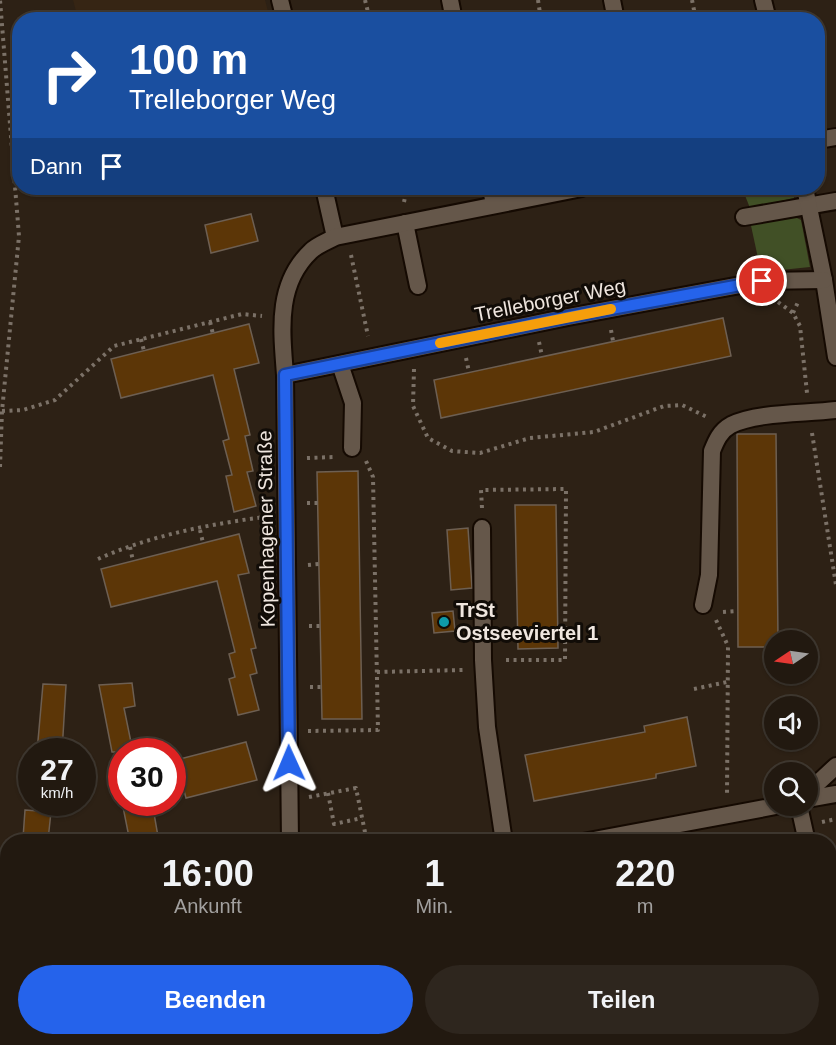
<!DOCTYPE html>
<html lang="de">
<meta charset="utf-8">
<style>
:root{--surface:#221910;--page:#2e261e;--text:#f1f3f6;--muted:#a2a09f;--line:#3f3830;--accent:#2563eb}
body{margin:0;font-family:Arial,sans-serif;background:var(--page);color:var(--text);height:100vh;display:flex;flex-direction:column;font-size:22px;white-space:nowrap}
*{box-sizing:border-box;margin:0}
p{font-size:20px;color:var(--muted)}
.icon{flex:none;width:33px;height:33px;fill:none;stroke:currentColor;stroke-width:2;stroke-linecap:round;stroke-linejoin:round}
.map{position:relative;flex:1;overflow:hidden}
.drawer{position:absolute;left:0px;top:834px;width:837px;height:212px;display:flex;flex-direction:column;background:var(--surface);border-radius:24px 24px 0 0;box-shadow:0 2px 4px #0004,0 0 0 2px var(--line)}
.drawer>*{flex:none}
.top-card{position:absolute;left:12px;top:12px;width:813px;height:183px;border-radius:24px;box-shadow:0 2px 4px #0004,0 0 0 2px var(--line);background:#1a4fa0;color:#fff;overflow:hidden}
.needle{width:39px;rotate:257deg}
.tools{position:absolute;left:764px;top:630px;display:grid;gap:12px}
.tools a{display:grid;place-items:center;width:54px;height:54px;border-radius:50%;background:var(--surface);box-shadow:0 2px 4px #0004,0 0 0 2px var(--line);font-size:30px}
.speed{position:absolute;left:18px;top:738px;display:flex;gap:12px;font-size:30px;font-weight:700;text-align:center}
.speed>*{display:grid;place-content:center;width:78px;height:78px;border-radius:50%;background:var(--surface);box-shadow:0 2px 4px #0004,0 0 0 2px var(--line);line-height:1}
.speed small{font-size:15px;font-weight:400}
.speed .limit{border:9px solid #d22;background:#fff;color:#111}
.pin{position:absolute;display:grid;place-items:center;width:51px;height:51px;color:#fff;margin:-26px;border:3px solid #fff;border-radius:50%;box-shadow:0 2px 6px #0007}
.me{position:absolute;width:66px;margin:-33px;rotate:359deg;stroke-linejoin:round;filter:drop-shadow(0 0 4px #0008)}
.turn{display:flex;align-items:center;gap:21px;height:126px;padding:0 18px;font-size:27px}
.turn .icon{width:78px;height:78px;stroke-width:2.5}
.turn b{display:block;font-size:42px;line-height:51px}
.then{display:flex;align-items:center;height:57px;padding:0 18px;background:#0003;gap:12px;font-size:22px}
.eta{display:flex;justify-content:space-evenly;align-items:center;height:102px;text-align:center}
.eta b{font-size:36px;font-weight:800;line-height:42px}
.button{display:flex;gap:12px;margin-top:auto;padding:12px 18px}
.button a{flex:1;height:69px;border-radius:36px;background:var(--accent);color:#fff;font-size:24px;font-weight:800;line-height:69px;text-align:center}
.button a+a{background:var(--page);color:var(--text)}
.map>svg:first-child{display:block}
</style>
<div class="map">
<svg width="836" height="1045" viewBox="0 0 836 1045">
<rect width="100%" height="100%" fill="#2d2115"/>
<path fill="#362514" d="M73,0H265L270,19H78Z"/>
<g fill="#415026">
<path d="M768,188H793L794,198L750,208L744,193Z"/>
<path d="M793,216L801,220L810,267L761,272L750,221Z"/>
</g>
<g fill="#5c3607" stroke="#6d5f52" stroke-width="1.5">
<path d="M251,214L258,241L211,253L205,225Z"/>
<path d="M723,318L731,356L441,418L434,380Z"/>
<path d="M249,324L259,363L234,369L250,435L245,436L253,471L247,472L256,506L234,512L226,476L232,475L223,441L229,439L213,375L121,398L111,359Z"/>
<path d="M737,434H776L778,640H774V647H738Z"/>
<path d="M358,471L362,719H322L317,472Z"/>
<path d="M515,505H556L558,648L518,649Z"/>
<path d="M468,528L472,588L451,590L447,530Z"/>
<path d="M239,534L249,573L238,575L256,648L251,649L257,673L250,675L259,710L238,715L229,679L235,677L229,654L235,652L217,581L111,607L101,569Z"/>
<path d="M453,611L455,631L434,633L432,613Z"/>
<path d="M132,683L135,706L124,708L133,752H112L99,685Z"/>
<path d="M43,684L66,685L62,752H37Z"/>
<path d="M687,717L696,766L656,774V778L534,801L525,755L645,732L644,726Z"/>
<path d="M246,742L257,780L186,798L176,760Z"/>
<path d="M122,802H152L159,842H130Z"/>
<path d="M25,810L51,812L48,840L23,838Z"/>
</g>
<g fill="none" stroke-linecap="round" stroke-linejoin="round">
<g stroke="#150a02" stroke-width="20">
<g id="service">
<path d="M744,217L836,201"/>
<path d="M405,223L418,286"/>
<path d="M340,364L353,403L352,448"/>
</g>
</g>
<g stroke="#150a02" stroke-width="20">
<g id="minor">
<path d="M280,0L285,20"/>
<path d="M450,0L454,20"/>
<path d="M612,0L616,20"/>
<path d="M763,0L768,20"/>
<path d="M818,140L836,137"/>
<path d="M324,188L335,237"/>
<path d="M491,188L494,205"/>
<path d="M805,188L824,280L836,357"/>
<path d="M285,375L568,317L762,281L824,280"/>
<path d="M482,528L483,660L487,727L504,842"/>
<path d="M703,605L709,575L712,451C716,441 720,431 731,425C757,412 805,414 836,410"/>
<path d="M807,793L836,766"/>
<path d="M807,799L836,794"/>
<path d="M799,806L807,842"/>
<path d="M290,842L285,375C282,333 275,285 311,251C317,245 328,241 335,237L582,188"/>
<path d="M583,842L776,806"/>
<path d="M0,946H8"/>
<path d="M830,991L836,1033"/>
<path d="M234,1038L235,1045"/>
<path d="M537,1038L538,1045"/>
</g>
</g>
<g stroke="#7b7167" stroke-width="4" stroke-dasharray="3 4.5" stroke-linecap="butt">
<path d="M365,0L370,20"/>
<path d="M538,0L541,20"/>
<path d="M692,0L696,20"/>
<path d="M404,202L407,188"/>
<path d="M351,255L368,336"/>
<path d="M778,302L793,313L800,326L807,393"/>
<path d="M793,313L799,300"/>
<path d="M210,322L213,334"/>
<path d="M611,330L613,341"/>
<path d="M141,339L144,351"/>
<path d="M539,342L542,356"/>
<path d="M466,358L469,372"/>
<path d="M414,369L413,406L428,438L452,451L480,453L530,438L594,432L664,406L682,405L707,417"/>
<path d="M2,411L23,410L55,400L114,346L242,314L262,316"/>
<path d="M812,433L836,585"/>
<path d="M307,458L335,457"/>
<path d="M0,467L2,411L19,236L0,0"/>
<path d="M307,503H318"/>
<path d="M482,508L481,490L566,489L565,660H502"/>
<path d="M200,530L203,543"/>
<path d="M130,547L133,561"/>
<path d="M98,559C149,536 209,524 265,517"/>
<path d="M308,565L319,564"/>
<path d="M723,612L738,611"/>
<path d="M716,620L728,646L727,796"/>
<path d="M309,626H320"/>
<path d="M377,672L463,670"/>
<path d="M310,687H321"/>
<path d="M694,689L727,682"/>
<path d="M308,731L378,730L373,477L366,461"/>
<path d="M328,793L334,824L362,818"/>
<path d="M309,797L356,788L367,842"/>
<path d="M822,822L836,819"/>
<path d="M830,882L836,880"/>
<path d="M0,912L2,916"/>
<path d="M0,997L2,968"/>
<path d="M0,1009L8,1008"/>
<path d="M13,1045V1038"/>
<path d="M89,1045L94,1038"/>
</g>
<use href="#service" stroke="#65574a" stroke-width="16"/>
<use href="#minor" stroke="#65574a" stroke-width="16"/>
</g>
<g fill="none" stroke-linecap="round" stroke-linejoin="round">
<g stroke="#184099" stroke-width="15">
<path id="route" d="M289,763L285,375L568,317L762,281"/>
</g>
<use href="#route" stroke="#2563eb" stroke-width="10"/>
<path stroke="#f59e0b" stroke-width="10" d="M440,343L611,309"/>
</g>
<circle fill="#0f9aa8" stroke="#110c07" stroke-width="2" cx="444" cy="622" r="6"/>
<g text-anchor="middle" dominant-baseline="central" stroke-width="6" stroke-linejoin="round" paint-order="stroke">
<g font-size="20" fill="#efe6df" stroke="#110c07">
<text transform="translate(550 300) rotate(-11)">Trelleborger Weg</text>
<text transform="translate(266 529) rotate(-91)">Kopenhagener Straße</text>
</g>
<g font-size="20" font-weight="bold" fill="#efe6df" stroke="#110c07" text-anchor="start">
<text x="456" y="610">TrSt<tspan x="456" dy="23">Ostseeviertel 1</tspan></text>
</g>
</g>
</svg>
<div class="tools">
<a><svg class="needle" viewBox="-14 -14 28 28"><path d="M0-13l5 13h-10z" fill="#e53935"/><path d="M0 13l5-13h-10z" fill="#a2a09f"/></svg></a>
<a><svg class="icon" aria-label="sound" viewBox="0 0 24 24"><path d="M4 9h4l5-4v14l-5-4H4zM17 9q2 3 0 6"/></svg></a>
<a><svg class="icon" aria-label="search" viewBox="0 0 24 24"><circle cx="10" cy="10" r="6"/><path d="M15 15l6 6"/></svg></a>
</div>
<div class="speed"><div>27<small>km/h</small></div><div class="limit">30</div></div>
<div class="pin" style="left:762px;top:281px;background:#d93025"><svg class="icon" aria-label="arrive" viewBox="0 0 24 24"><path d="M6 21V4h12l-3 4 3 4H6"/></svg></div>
<svg class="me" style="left:289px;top:763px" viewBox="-20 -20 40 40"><path d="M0-17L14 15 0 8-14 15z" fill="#2563eb" stroke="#fff" stroke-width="4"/></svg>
<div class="top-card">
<div class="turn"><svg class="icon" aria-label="right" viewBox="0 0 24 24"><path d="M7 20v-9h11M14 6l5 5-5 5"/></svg><div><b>100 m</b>Trelleborger Weg</div></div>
<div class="then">Dann<svg class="icon" aria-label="arrive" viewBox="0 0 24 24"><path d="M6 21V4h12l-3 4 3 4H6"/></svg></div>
</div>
<section class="drawer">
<div class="eta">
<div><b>16:00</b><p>Ankunft</p></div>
<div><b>1</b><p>Min.</p></div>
<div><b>220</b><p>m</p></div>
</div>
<div class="button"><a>Beenden</a><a>Teilen</a></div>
</section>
</div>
